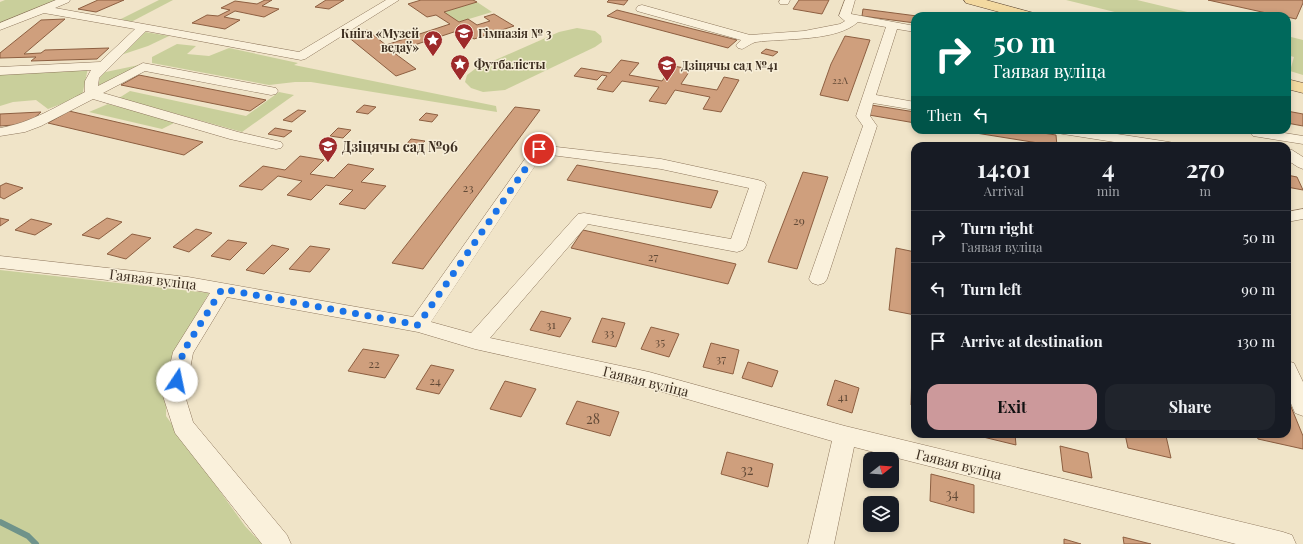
<!DOCTYPE html>
<meta charset="utf-8">
<style>
:root{--surface:#171b24;--page:#20242c;--text:#f1f3f6;--muted:#9ea1a6;--line:#363941;--accent:#cc999b}
body{margin:0;font-family:"Playfair Display",serif;background:var(--page);color:var(--text);height:100vh;display:flex;flex-direction:column;font-size:15px;white-space:nowrap}
*{box-sizing:border-box;margin:0}
p{font-size:13px;color:var(--muted)}
.icon{flex:none;width:22px;height:22px;fill:none;stroke:currentColor;stroke-width:2;stroke-linecap:round;stroke-linejoin:round}
.map{position:relative;flex:1;overflow:hidden}
.sheet{position:absolute;left:911px;top:142px;width:380px;height:296px;display:flex;flex-direction:column;background:var(--surface);border-radius:12px;box-shadow:0 2px 6px #0003}
.sheet>*{flex:none}
.top-card{position:absolute;left:911px;top:12px;width:380px;height:122px;border-radius:12px;box-shadow:0 2px 6px #0003;background:#00695c;color:#fff;overflow:hidden}
.needle{width:26px;rotate:73deg}
.fabs{position:absolute;left:863px;top:452px;display:grid;gap:8px}
.fabs a{display:grid;place-items:center;width:36px;height:36px;border-radius:8px;background:var(--surface);box-shadow:0 2px 6px #0003;font-size:20px}
.pin{position:absolute;display:grid;place-items:center;width:34px;height:34px;color:#fff;margin:-17px;border:2px solid #fff;border-radius:50%;box-shadow:0 1px 4px #0007}
.me{position:absolute;width:44px;margin:-22px;rotate:11deg;stroke-linejoin:round;filter:drop-shadow(0 0 3px #0008)}
.turn{display:flex;align-items:center;gap:14px;height:84px;padding:0 16px;font-size:18px}
.turn .icon{width:52px;height:52px;stroke-width:2.5}
.turn b{display:block;font-size:28px;line-height:34px}
.then{display:flex;align-items:center;height:38px;padding:0 16px;background:#0003;gap:8px;font-size:15px}
.eta{display:flex;justify-content:space-evenly;align-items:center;height:68px;text-align:center}
.eta b{font-size:24px;font-weight:700;line-height:28px}
.cta{display:flex;gap:8px;margin-top:auto;padding:8px 16px}
.cta a{flex:1;height:46px;border-radius:12px;background:var(--accent);color:#111;font-size:16px;font-weight:700;line-height:46px;text-align:center}
.cta a+a{background:var(--page);color:var(--text)}
ul{padding:0;list-style:none}
li{display:flex;align-items:center;gap:12px;height:52px;padding:0 16px;border-top:1px solid var(--line)}
li div{flex:1}
li b{display:block;font-size:15px}
li em{font-style:normal}
.map>svg:first-child{display:block}
</style>
<div class="map">
<svg width="1303" height="544" viewBox="0 0 1303 544">
<rect width="100%" height="100%" fill="#f0e4c8"/>
<g fill="#c9cf9b">
<path d="M5,0H56L0,24V2Z"/>
<path d="M159,0H173L131,22L121,19Z"/>
<path d="M1066,0H1137L1204,16H1131Z"/>
<path d="M477,2L492,12L459,22L444,12Z"/>
<path d="M577,28L595,31L601,36L602,42L595,47L505,90L483,92L471,88L465,82L467,75L475,69L559,32Z"/>
<path d="M145,32L169,36L148,46L115,57Z"/>
<path d="M1287,36L1303,40V75L1290,71L1294,57L1287,55Z"/>
<path d="M177,44L196,46L187,54L209,56L229,48L298,63L294,65L496,106L497,112L311,82H295L269,85L152,63V57Z"/>
<path d="M139,65L98,88L101,73Z"/>
<path d="M88,68L82,96L48,109L36,100L13,102L0,106V73Z"/>
<path d="M130,91L246,116L279,92L294,95L242,132L119,98Z"/>
<path d="M108,104L176,122L162,129L89,112Z"/>
<path d="M0,270L209,293L167,366L166,416L245,526L262,544H0Z"/>
</g>
<g fill="none" stroke-linecap="round" stroke-linejoin="round">
<path stroke="#6f938a" stroke-width="6" d="M0,522L28,536L36,544"/>
</g>
<g fill="#cf9f7d" stroke="#8d5f41">
<path d="M98,0H124L96,12L78,9Z"/>
<path d="M265,0H272L262,6L279,9L264,17L235,11L224,17L240,20L225,29L192,23L207,15L218,16L230,10L221,8L235,1L257,4Z"/>
<path d="M326,0H344L329,9L315,7Z"/>
<path d="M421,0H473L477,2L444,12L459,22L468,19L477,25L490,21L484,17L494,14L514,26L474,39L465,33L468,32L463,29L393,52L416,69L396,76L347,36L367,30L386,45L450,24L436,15L427,17L408,4Z"/>
<path d="M609,0H628L624,5L607,2Z"/>
<path d="M799,0H829L822,14L793,9Z"/>
<path d="M1208,0H1303V3L1296,19L1287,17V16H1280Z"/>
<path d="M863,9L917,16H915V23L862,16Z"/>
<path d="M617,10L737,40L728,48L607,16Z"/>
<path d="M65,19L24,54L41,53L45,50L109,48L97,59L31,61L36,57L0,58V53L41,20Z"/>
<path d="M845,36L870,40L848,101L820,95L831,64Z"/>
<path d="M766,49L778,52L773,56L761,53Z"/>
<path d="M621,60L639,63L629,75L662,81L673,66L691,69L681,84L717,90L724,77L739,80L721,112L703,109L710,97L675,90L666,104L649,101L659,87L622,81L613,92L597,89L607,76L602,75L597,80L574,76L581,68L610,73Z"/>
<path d="M139,75L266,100L250,111L121,85Z"/>
<path d="M364,105L376,107L368,114L356,112Z"/>
<path d="M871,105L915,112V123L869,115Z"/>
<path d="M515,107L540,110L423,269L392,263Z"/>
<path d="M298,110L306,111L292,122L283,120Z"/>
<path d="M69,111L203,142L184,155L48,123Z"/>
<path d="M1287,111L1303,114V126L1287,123Z"/>
<path d="M41,112L28,124L0,126V114Z"/>
<path d="M426,113L438,115L432,122L419,120Z"/>
<path d="M275,128L292,131L284,137L268,134Z"/>
<path d="M338,128L351,130L343,138L330,136Z"/>
<path d="M957,130H1023L1056,135L1057,146Z"/>
<path d="M411,139L425,141L417,149L404,147Z"/>
<path d="M1085,143L1106,146H1085Z"/>
<path d="M300,156L324,160L310,174L334,178L348,164L374,169L361,182L386,186L365,209L339,204L353,190L326,185L311,200L287,195L302,181L278,176L262,190L239,186L263,166L285,170Z"/>
<path d="M577,165L718,191L711,208L567,180Z"/>
<path d="M803,172L828,177L797,269L768,262Z"/>
<path d="M1287,175L1297,177L1303,190L1287,187Z"/>
<path d="M6,183L23,188L4,199L0,197V186Z"/>
<path d="M0,218L9,220L0,226Z"/>
<path d="M107,218L122,222L99,239L82,235Z"/>
<path d="M31,219L52,224L35,235L15,230Z"/>
<path d="M196,229L212,233L189,252L173,247Z"/>
<path d="M583,230L736,264L728,284L571,248Z"/>
<path d="M132,234L151,238L126,259L107,254Z"/>
<path d="M228,240L247,243L230,260L211,256Z"/>
<path d="M272,245L289,249L264,274L246,270Z"/>
<path d="M310,246L330,249L310,272L289,269Z"/>
<path d="M896,248L915,252V315L889,310Z"/>
<path d="M541,311L571,318L560,337L530,330Z"/>
<path d="M602,318L625,323L616,347L592,342Z"/>
<path d="M651,327L679,334L669,357L641,349Z"/>
<path d="M711,343L739,350L733,374L703,367Z"/>
<path d="M363,349L399,355L385,378L348,371Z"/>
<path d="M748,362L778,371L772,387L742,378Z"/>
<path d="M431,365L454,370L439,394L416,389Z"/>
<path d="M912,371H915V405H911Z"/>
<path d="M835,380L859,388L852,413L827,405Z"/>
<path d="M505,381L536,389L521,417L490,409Z"/>
<path d="M1287,397L1303,436V449L1258,439L1256,434H1287Z"/>
<path d="M577,401L619,412L610,436L566,424Z"/>
<path d="M979,434H1015L1016,445L979,436Z"/>
<path d="M1125,434H1156L1166,436L1171,458L1128,448Z"/>
<path d="M1060,446L1088,453L1092,478L1063,471Z"/>
<path d="M727,452L773,464L768,487L721,474Z"/>
<path d="M931,474L974,485V513L930,501Z"/>
<path d="M1123,537L1151,544H1124Z"/>
<path d="M1064,539L1081,544H1064Z"/>
</g>
<g fill="none" stroke-linecap="round" stroke-linejoin="round">
<g stroke="#8d765c" stroke-width="1">
<g id="minor">
<path d="M56,0H70L69,2L55,8L299,52L386,0H399L305,59L301,60L146,31L99,78L98,86L143,63L276,88L278,91L276,94L271,95L145,71L103,93L238,132L281,142L283,145L281,148L276,149L230,139L93,99L41,126L25,132L0,136V128C31,123 57,106 85,92V81L91,70L0,75V67L100,62L135,29L44,13L0,30V23Z"/>
<path d="M780,0H790L788,4H780L779,2Z"/>
<path d="M845,0H855L851,14L915,26V32L897,29L876,95L915,102V110L873,103L870,116L877,126L827,279L824,283L818,285L812,283L809,279L863,126L856,116L886,27L858,22C836,42 784,38 756,42C751,43 747,47 742,49L738,48L736,45L741,40L637,11L636,9L638,6L642,5L750,35L804,31L840,24L845,21L839,16Z"/>
<path d="M1056,130H1091L1169,142L1174,143L1176,146H1140L1063,134L1058,133Z"/>
<path d="M1253,130H1266L1303,136V144L1253,136L1251,133Z"/>
<path d="M539,145L661,159L758,180L764,182L766,185L746,246L743,250L737,252L588,224L490,338L649,372L845,426L1283,532L1292,535L1296,544H1236L854,447L834,544H808L832,441L649,388L475,349L418,332L227,297L193,353L185,396L193,422L287,535L291,544H262L175,433L163,396L173,352L210,293L188,289L0,268V256L188,277L413,317L534,146ZM543,154L661,169L749,188L731,239L584,213L578,214L471,333L431,322Z"/>
<path d="M1287,149L1292,150L1303,157V169L1298,167L1287,160Z"/>
<path d="M1303,209V219L1287,222V212Z"/>
<path d="M1287,361L1294,363L1303,382V416L1295,413L1287,394Z"/>
</g>
</g>
<g stroke="#5b4430" stroke-width="1">
<g id="major">
<path d="M964,0H986L1034,13L1036,16H1014L966,3Z"/>
<path d="M1287,79L1303,83V93L1287,89Z"/>
</g>
</g>
<use href="#minor" fill="#faf1dc" fill-rule="evenodd"/>
<use href="#major" fill="#f3d9a0" fill-rule="evenodd"/>
</g>
<g fill="none" stroke-linecap="round" stroke-linejoin="round">
<path stroke="#1a73e8" stroke-width="7" stroke-dasharray="0 12.6" d="M177,381L183,352L222,289L418,325L539,149"/>
</g>
<defs>
<g id="school-pin" transform="scale(1)"><path d="M0 17L-7.5 6A9.5 9.5 0 1 1 7.5 6Z" fill="#9e2a2b" stroke="#f7eed8"/><path d="M0-5L7-2L0 1L-7-2ZM-4 1L0 2.5L4 1V4Q0 6-4 4Z" fill="#fff"/></g>
<g id="sight-pin" transform="scale(1)"><path d="M0 17L-7.5 6A9.5 9.5 0 1 1 7.5 6Z" fill="#9e2a2b" stroke="#f7eed8"/><path d="M0-6L1.8-2.2L6-1.7L2.9 1.2L3.7 5.4L0 3.3L-3.7 5.4L-2.9 1.2L-6-1.7L-1.8-2.2Z" fill="#fff"/></g>
</defs>
<g fill-rule="evenodd">
<use href="#school-pin" x="464" y="33"/>
<use href="#sight-pin" x="433" y="40"/>
<use href="#sight-pin" x="460" y="64"/>
<use href="#school-pin" x="667" y="65"/>
<use href="#school-pin" x="328" y="146"/>
</g>
<g text-anchor="middle" dominant-baseline="central" stroke-width="3" stroke-linejoin="round" paint-order="stroke">
<g font-size="10" fill="#624a37">
<text x="840" y="80">22А</text>
</g>
<g font-size="12" font-weight="bold" fill="#3d2e20" stroke="#f7eed8" text-anchor="start">
<text x="419" y="33" text-anchor="end">Кніга «Музей<tspan x="419" dy="14">ведаў»</tspan></text>
<text x="478" y="33">Гімназія № 3</text>
<text x="474" y="64">Футбалісты</text>
<text x="681" y="65">Дзіцячы сад №41</text>
</g>
<g font-size="12" fill="#624a37">
<text x="468" y="187">23</text>
<text x="799" y="220">29</text>
<text x="653" y="256">27</text>
<text x="551" y="324">31</text>
<text x="609" y="332">33</text>
<text x="660" y="341">35</text>
<text x="721" y="358">37</text>
<text x="374" y="363">22</text>
<text x="435" y="380">24</text>
<text x="843" y="396">41</text>
</g>
<g font-size="14" font-weight="bold" fill="#3d2e20" stroke="#f7eed8" text-anchor="start">
<text x="342" y="146">Дзіцячы сад №96</text>
</g>
<g font-size="14" fill="#3d2e20" stroke="#f7eed8">
<text transform="translate(153 279) rotate(7)">Гаявая вуліца</text>
<text transform="translate(646 381) rotate(14)">Гаявая вуліца</text>
<text transform="translate(959 464) rotate(14)">Гаявая вуліца</text>
</g>
<g font-size="14" fill="#624a37">
<text x="593" y="418">28</text>
<text x="747" y="469">32</text>
<text x="952" y="493">34</text>
</g>
</g>
</svg>
<div class="fabs">
<a><svg class="needle" viewBox="-14 -14 28 28"><path d="M0-13l5 13h-10z" fill="#e53935"/><path d="M0 13l5-13h-10z" fill="#9ea1a6"/></svg></a>
<a><svg class="icon" aria-label="layers" viewBox="0 0 24 24"><path d="M12 4l9 5-9 5-9-5zM3 14l9 5 9-5"/></svg></a>
</div>
<div class="pin" style="left:539px;top:149px;background:#d93025"><svg class="icon" aria-label="arrive" viewBox="0 0 24 24"><path d="M6 21V4h12l-3 4 3 4H6"/></svg></div>
<svg class="me" style="left:177px;top:381px" viewBox="-20 -20 40 40"><circle r="19" fill="#fff"/><path d="M0-13L10 11 0 6-10 11z" fill="#1a73e8"/></svg>
<div class="top-card">
<div class="turn"><svg class="icon" aria-label="right" viewBox="0 0 24 24"><path d="M7 20v-9h11M14 6l5 5-5 5"/></svg><div><b>50 m</b>Гаявая вуліца</div></div>
<div class="then">Then<svg class="icon" aria-label="left" viewBox="0 0 24 24"><path d="M17 20v-9H6M10 6l-5 5 5 5"/></svg></div>
</div>
<section class="sheet">
<div class="eta">
<div><b>14:01</b><p>Arrival</p></div>
<div><b>4</b><p>min</p></div>
<div><b>270</b><p>m</p></div>
</div>
<ul>
<li><svg class="icon" aria-label="right" viewBox="0 0 24 24"><path d="M7 20v-9h11M14 6l5 5-5 5"/></svg><div><b>Turn right</b><p>Гаявая вуліца</p></div><em>50 m</em></li>
<li><svg class="icon" aria-label="left" viewBox="0 0 24 24"><path d="M17 20v-9H6M10 6l-5 5 5 5"/></svg><div><b>Turn left</b></div><em>90 m</em></li>
<li><svg class="icon" aria-label="arrive" viewBox="0 0 24 24"><path d="M6 21V4h12l-3 4 3 4H6"/></svg><div><b>Arrive at destination</b></div><em>130 m</em></li>
</ul>
<div class="cta"><a>Exit</a><a>Share</a></div>
</section>
</div>
